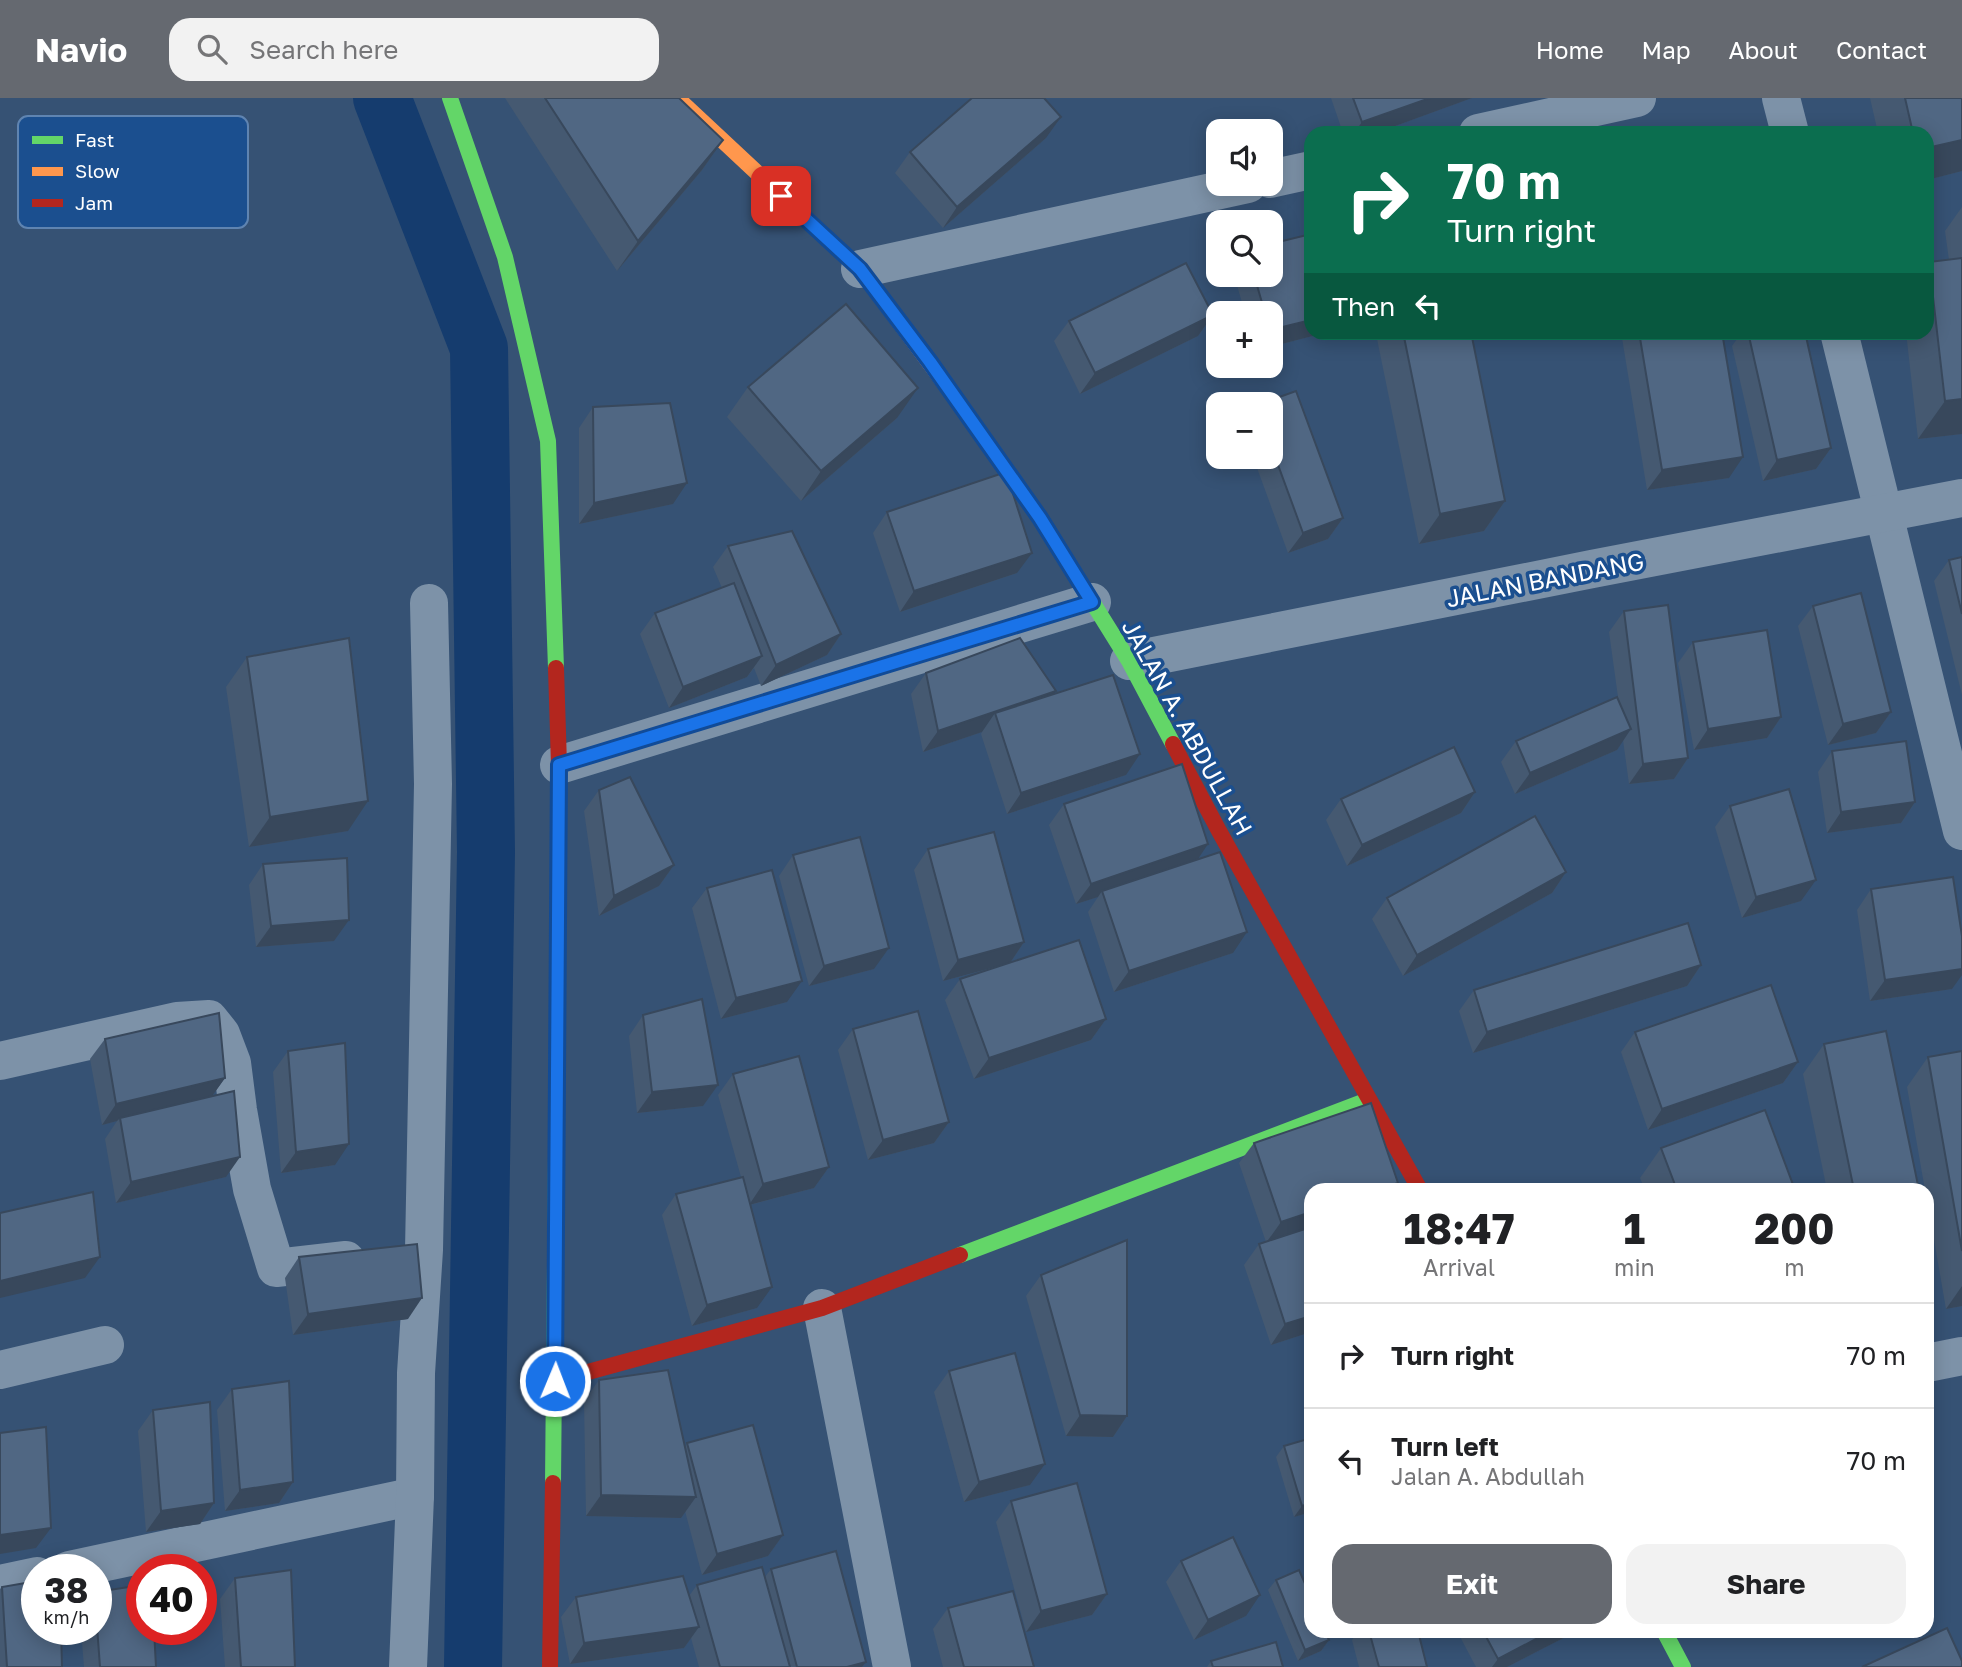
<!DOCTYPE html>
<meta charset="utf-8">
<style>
:root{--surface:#fff;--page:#f2f2f2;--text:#202124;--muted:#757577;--line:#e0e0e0;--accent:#656970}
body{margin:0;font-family:"Golos Text",sans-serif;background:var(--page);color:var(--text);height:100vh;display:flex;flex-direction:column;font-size:26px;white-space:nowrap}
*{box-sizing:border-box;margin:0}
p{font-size:23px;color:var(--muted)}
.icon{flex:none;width:38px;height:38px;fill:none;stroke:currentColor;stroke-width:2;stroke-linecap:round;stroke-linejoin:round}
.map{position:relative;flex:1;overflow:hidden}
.side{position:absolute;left:1304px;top:1085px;width:630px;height:455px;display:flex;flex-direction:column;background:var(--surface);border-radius:21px;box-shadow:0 4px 18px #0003}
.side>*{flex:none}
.top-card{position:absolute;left:1304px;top:28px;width:630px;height:214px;border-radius:21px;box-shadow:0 4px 18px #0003;background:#0b6e4f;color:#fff;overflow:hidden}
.tools{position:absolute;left:1206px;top:21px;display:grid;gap:14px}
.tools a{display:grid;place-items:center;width:77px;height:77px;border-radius:14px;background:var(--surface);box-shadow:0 4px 18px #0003;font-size:35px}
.speed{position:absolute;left:21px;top:1456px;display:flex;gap:14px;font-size:35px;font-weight:700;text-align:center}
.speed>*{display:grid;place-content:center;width:91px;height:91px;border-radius:50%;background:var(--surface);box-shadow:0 4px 18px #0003;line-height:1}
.speed small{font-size:18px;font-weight:400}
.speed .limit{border:10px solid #d22;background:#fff;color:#111}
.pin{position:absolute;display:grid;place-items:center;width:60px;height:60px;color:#fff;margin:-30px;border-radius:14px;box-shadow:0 4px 10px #0006}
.me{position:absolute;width:77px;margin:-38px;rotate:1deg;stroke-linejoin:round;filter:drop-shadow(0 0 5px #0008)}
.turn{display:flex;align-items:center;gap:24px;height:147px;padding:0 28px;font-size:32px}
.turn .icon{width:91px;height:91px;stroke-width:2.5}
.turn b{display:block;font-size:49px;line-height:60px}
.then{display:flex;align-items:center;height:66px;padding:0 28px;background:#0003;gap:14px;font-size:26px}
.eta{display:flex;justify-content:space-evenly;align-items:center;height:119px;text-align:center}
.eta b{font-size:42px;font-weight:700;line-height:49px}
.button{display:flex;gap:14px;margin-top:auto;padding:14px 28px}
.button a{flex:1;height:80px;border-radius:21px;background:var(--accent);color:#fff;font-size:28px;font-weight:700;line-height:80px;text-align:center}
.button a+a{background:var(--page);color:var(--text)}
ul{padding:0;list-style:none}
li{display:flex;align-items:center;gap:21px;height:105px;padding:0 28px;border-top:2px solid var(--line)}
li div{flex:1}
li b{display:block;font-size:26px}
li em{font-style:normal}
header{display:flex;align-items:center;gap:42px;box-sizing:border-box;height:98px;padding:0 35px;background:var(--accent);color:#fff}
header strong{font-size:33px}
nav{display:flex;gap:38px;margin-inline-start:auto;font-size:24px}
.search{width:490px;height:63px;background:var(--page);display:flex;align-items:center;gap:18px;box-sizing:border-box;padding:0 24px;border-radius:21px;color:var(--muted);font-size:26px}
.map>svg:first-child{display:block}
</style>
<header>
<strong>Navio</strong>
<div class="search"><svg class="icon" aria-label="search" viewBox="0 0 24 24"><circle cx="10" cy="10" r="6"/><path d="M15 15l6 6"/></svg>Search here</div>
<nav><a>Home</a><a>Map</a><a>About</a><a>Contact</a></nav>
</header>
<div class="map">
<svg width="1962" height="1569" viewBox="0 0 1962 1569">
<rect width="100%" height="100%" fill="#365274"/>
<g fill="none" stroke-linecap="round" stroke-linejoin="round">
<path stroke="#153c6e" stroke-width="58" d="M382,0L479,250L486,754L473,1569"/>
<g stroke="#7d92a8" stroke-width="38">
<path d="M1781,0L1790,35"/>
<path d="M1478,35L1637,0"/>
<path d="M1270,81L1311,72"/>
<path d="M860,171L1248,86"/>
<path d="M1839,234L1962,733"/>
<path d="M1129,563L1592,471L1962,400"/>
<path d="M559,667L1092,504"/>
<path d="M0,963L177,923L209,921L221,936L232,965L238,1012L252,1091L276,1170L346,1162"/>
<path d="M822,1210L892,1569"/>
<path d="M1927,1265L1962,1258"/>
<path d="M0,1272L105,1247"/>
<path d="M69,1472L415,1398"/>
<path d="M0,1486L37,1478"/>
<path d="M408,1569L415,1398L416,1275L424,1152L433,686L429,505"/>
</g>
<g stroke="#63d668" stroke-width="16">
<path d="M450,0L505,159L548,343L556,570"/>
<path d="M965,313L1040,420L1129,563L1173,646"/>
<path d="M960,1157L1368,1002"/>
<path d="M553,1385L557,952"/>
<path d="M1664,1533L1683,1569"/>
</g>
<path stroke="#ff974d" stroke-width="16" d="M677,0L860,171L965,313"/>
<g stroke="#b3261e" stroke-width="16">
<path d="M556,570L559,667L557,952"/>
<path d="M1173,646L1219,733L1420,1092"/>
<path d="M555,1283L822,1210L960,1157"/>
<path d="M550,1569L553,1385"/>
</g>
</g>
<g fill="#455971">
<path d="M505,0H679L723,42L702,72L617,173Z"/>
<path d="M1331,0H1472L1376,35H1343Z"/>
<path d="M1870,0H1962V73L1927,82V35H1878Z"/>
<path d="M1046,40L943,130L895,75L910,54Z"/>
<path d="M1962,109V336L1918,341L1906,234H1927V167L1929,164L1949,162L1945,133Z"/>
<path d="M1234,177H1270L1328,234L1270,249V215H1245Z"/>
<path d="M1213,217L1198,238L1080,296L1054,243L1069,223Z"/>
<path d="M1377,234H1471L1505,403L1484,433L1419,446L1376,236Z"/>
<path d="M1621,234H1722L1729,380L1647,392Z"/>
<path d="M1742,234H1805L1831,350L1816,371L1763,383L1732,248Z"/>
<path d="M748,289L897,320L801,403L727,319Z"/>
<path d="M1270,306L1343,420L1328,441L1288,455L1253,359H1270Z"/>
<path d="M593,309L673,406L579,426V330Z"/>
<path d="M887,414L1017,475L900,514L873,435Z"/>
<path d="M728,448L841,536L827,557L761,588L754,570L747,579L669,610L640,536L655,515L722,490L713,469Z"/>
<path d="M1962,459V597L1934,483L1949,462Z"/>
<path d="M1813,508L1891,614L1876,635L1828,647L1798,528Z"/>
<path d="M1624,513L1688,660L1674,681L1629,686L1623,642L1617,652L1515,696L1501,664L1516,643L1618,599L1609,534Z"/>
<path d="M1693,544L1781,619L1767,640L1694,652L1678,565Z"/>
<path d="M247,559L348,733L249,749L226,589Z"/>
<path d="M926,575L1054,596L1126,677L1007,716L981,636L982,634L923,654L911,596Z"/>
<path d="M1832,653L1915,704L1901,725L1827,735L1818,674Z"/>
<path d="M599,692L674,767L659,788L599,818L584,713Z"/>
<path d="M1475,694L1461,715L1347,768L1326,722L1341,701Z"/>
<path d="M1064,706L1198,761L1233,855L1114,894L1088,814L1098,799L1076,806L1049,727Z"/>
<path d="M1730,708L1801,803L1742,820L1715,729Z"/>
<path d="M928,751L1024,844L1010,865L1106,921L1091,942L974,981L945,902L960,881L1007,866L943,883L914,772Z"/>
<path d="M793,757L874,871L809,888L779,778Z"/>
<path d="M263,766L334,843L256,849L249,787Z"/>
<path d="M1566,774L1552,795L1403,878L1372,821L1387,800Z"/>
<path d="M707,790L787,904L721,921L692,810Z"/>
<path d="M1871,791L1952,891L1870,903L1857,812Z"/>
<path d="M1701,867L1687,888L1473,955L1459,913L1474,892Z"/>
<path d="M643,917L703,1008L637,1015L629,938Z"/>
<path d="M853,931L949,1024L934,1045L868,1062L838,952Z"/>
<path d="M1635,934L1798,964L1783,985L1648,1032L1621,954Z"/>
<path d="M105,941L225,980L212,998L226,1079L116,1105L105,1041L117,1023L102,1027L90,961Z"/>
<path d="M1824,946L1919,1092H1827L1803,976Z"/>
<path d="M288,953L335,1067L281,1075L273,974Z"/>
<path d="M1962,953V1208L1946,1211L1927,1101V1092H1925L1907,989L1928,959Z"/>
<path d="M733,976L829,1069L814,1090L750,1107L757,1210L692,1228L662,1117L676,1096L741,1079L718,997Z"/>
<path d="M1254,1045L1398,1085L1393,1092H1311V1234L1271,1247L1244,1167L1259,1146L1266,1144L1239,1065Z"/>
<path d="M1661,1050L1795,1092H1645L1640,1080Z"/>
<path d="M299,1159L408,1221L293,1237L285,1180Z"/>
<path d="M1041,1177L1127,1318L1113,1339L1066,1338L1026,1198Z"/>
<path d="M949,1273L1030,1387L964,1404L934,1294Z"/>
<path d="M599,1282L685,1349L687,1345L783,1437L768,1458L702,1477L685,1413L681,1420L586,1418L584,1303Z"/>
<path d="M232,1291L293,1384L279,1405L225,1413L217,1312Z"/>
<path d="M153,1312L214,1405L200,1426L146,1434L138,1333Z"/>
<path d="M1284,1348L1311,1414L1294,1419L1276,1359Z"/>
<path d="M1011,1403L1107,1496L1092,1517L1026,1534L996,1424Z"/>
<path d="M1181,1463L1246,1518L1194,1542L1166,1484Z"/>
<path d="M771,1471L866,1564L862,1569H699L691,1540L684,1550L570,1566L561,1519L576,1499L689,1498L697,1487L765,1479Z"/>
<path d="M235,1480L295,1569H225L220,1501Z"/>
<path d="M1276,1482L1329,1542L1321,1553L1298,1563L1268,1492Z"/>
<path d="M2,1489L62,1569H0V1491Z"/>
<path d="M96,1494L156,1569H84L81,1531H96Z"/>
<path d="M948,1510L1034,1569H943L933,1531Z"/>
<path d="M1358,1533H1418L1427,1569H1359L1352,1542Z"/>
<path d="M1457,1533H1577L1507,1569H1476Z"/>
<path d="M1211,1563L1283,1569H1207Z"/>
</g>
<g fill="#38485c">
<path d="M1430,0H1472L1376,35H1354L1362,24Z"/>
<path d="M1061,19L1046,40L943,130L957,109Z"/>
<path d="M723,42L702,72L617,173L638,143Z"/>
<path d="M1962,42V73L1927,82V50Z"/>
<path d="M1213,217L1198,238L1080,296L1095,275Z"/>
<path d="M1311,222V234H1328L1270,249V232Z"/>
<path d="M918,290L897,320L801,403L821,373Z"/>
<path d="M1962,301V336L1918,341L1945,303Z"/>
<path d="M1831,350L1816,371L1763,383L1777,362Z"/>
<path d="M1743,359L1729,380L1647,392L1662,372Z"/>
<path d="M687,385L673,406L579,426L594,405Z"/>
<path d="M1505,403L1484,433L1419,446L1440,416Z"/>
<path d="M1343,420L1328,441L1288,455L1303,435Z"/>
<path d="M1032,455L1017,475L900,514L914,493Z"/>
<path d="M841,536L827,557L761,588L776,567Z"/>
<path d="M762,558L747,579L669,610L683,589Z"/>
<path d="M1056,593L1041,614L995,615L982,634L923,654L938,633Z"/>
<path d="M1891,614L1876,635L1828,647L1843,626Z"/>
<path d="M1781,619L1767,640L1694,652L1708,631Z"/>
<path d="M1631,631L1617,652L1515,696L1530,675Z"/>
<path d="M1140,656L1126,677L1007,716L1021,695Z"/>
<path d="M1688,660L1674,681L1629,686L1643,666Z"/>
<path d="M1475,694L1461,715L1347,768L1362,747Z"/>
<path d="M368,703L348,733L249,749L270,719Z"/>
<path d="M1915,704L1901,725L1827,735L1841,714Z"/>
<path d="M1208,746L1194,767L1102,793L1098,799L1076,806L1091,786Z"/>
<path d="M674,767L659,788L599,818L614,798Z"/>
<path d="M1566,774L1552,795L1403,878L1417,857Z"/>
<path d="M1816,782L1801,803L1742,820L1756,799Z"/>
<path d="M349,822L334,843L256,849L271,828Z"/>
<path d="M1247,834L1233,855L1114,894L1129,873Z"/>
<path d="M1024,844L1010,865L943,883L958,862Z"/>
<path d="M889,850L874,871L809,888L824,868Z"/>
<path d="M1701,867L1687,888L1473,955L1487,934Z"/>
<path d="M1962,871V877L1952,891L1870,903L1885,882Z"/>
<path d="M802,883L787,904L721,921L736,900Z"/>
<path d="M1106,921L1091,942L974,981L989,960Z"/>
<path d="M1798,964L1783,985L1648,1032L1662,1011Z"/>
<path d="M225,980L210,1001L120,1020L117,1023L102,1027L116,1006Z"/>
<path d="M718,987L703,1008L637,1015L652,994Z"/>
<path d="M949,1024L934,1045L868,1062L883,1042Z"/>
<path d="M349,1046L335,1067L281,1075L296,1054Z"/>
<path d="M240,1059L226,1079L116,1105L131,1084Z"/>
<path d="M829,1069L814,1090L749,1107L763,1086Z"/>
<path d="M1398,1085L1393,1092H1376Z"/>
<path d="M1311,1114V1130L1266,1145L1281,1124Z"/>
<path d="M100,1159L85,1180L0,1200V1183Z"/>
<path d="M1962,1188V1208L1946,1211Z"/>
<path d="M772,1189L757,1210L692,1228L707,1207Z"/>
<path d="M422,1200L408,1221L293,1237L308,1216Z"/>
<path d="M1311,1218V1234L1271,1247L1285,1226Z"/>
<path d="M1080,1317L1127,1318L1113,1339L1066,1338Z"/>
<path d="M1045,1366L1030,1387L964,1404L979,1384Z"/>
<path d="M293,1384L279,1405L225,1413L240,1392Z"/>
<path d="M601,1397L696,1399L681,1420L586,1418Z"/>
<path d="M214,1405L200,1426L146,1434L161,1413Z"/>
<path d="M1311,1405V1414L1294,1419L1302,1408Z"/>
<path d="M51,1430L36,1450L0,1456V1437Z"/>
<path d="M783,1437L768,1458L702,1477L717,1456Z"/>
<path d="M1107,1496L1092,1517L1026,1534L1041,1513Z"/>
<path d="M1260,1497L1246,1518L1194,1542L1208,1522Z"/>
<path d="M699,1529L684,1550L570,1566L584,1545Z"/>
<path d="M1551,1533H1577L1507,1569H1492L1498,1561Z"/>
<path d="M1329,1542L1321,1553L1298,1563L1305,1552Z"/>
<path d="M866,1564L862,1569H847Z"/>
</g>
<g fill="#506783" stroke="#38485c" stroke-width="2">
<path d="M545,0H679L723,42L638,143Z"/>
<path d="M972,0H1044L1061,19L957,109L910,54Z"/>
<path d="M1353,0H1430L1362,24Z"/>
<path d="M1905,0H1962V42L1927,50V35H1913Z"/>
<path d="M1311,136V222L1270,232V215H1265L1254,177H1270V146Z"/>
<path d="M1962,160V301L1945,303L1929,164Z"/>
<path d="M1186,165L1213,217L1095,275L1069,223Z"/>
<path d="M846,206L918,290L821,373L748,289Z"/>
<path d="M1403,234H1471L1505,403L1440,416Z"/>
<path d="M1639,234H1722L1743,359L1662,372Z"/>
<path d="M1748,234H1805L1831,350L1777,362Z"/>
<path d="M1296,293L1343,420L1303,435L1270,345V306H1260Z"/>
<path d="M670,305L687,385L594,405L593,309Z"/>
<path d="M1006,374L1032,455L914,493L887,414Z"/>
<path d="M792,433L841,536L776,567L728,448Z"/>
<path d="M1962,459V516L1949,462Z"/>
<path d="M734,485L762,558L683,589L655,515Z"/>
<path d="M1861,495L1891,614L1843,626L1813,508Z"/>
<path d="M1668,507L1688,660L1643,666L1624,513Z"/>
<path d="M1767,532L1781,619L1708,631L1693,544Z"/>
<path d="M349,540L368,703L270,719L247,559Z"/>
<path d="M1020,540L1056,593L938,633L926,575Z"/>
<path d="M1113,577L1140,656L1021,695L995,615Z"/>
<path d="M1617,599L1631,631L1530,675L1516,643Z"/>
<path d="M1906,643L1915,704L1841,714L1832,653Z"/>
<path d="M1454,649L1475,694L1362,747L1341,701Z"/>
<path d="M1182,666L1208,746L1091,786L1064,706Z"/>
<path d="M630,679L674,767L614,798L599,692Z"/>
<path d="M1789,691L1816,782L1756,799L1730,708Z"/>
<path d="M1535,718L1566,774L1417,857L1387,800Z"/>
<path d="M994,734L1024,844L958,862L928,751Z"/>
<path d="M860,739L889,850L824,868L793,757Z"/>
<path d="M1220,754L1247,834L1129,873L1102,793Z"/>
<path d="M347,760L349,822L271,828L263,766Z"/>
<path d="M772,772L802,883L736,900L707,790Z"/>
<path d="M1953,779L1962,838V871L1885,882L1871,791Z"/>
<path d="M1688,825L1701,867L1487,934L1474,892Z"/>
<path d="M1079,842L1106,921L989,960L960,881Z"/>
<path d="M1771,887L1798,964L1662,1011L1635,934Z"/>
<path d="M702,901L718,987L652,994L643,917Z"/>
<path d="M918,913L949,1024L883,1042L853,931Z"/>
<path d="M219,915L225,980L116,1006L105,941Z"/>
<path d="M1886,933L1919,1092H1854L1824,946Z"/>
<path d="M345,945L349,1046L296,1054L288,953Z"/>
<path d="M1962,953V1153L1928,959Z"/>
<path d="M799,958L829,1069L763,1086L733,976Z"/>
<path d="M234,993L240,1059L131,1084L120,1020Z"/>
<path d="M1371,1005L1398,1085L1376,1092H1311V1114L1281,1124L1254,1045Z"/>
<path d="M1765,1012L1795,1092H1677L1661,1050Z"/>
<path d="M743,1079L772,1189L707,1207L676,1096Z"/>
<path d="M93,1094L100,1159L0,1183V1115Z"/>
<path d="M1311,1129V1218L1285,1226L1259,1146Z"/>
<path d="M1927,1131L1932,1155L1927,1156Z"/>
<path d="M1127,1142V1318L1080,1317L1041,1177Z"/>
<path d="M417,1146L422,1200L308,1216L299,1159Z"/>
<path d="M1015,1255L1045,1366L979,1384L949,1273Z"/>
<path d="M668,1272L696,1399L601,1397L599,1282Z"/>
<path d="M289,1283L293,1384L240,1392L232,1291Z"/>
<path d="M210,1304L214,1405L161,1413L153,1312Z"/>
<path d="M753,1327L783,1437L717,1456L687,1345Z"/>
<path d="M46,1329L51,1430L0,1437V1335Z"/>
<path d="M1311,1340V1405L1302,1408L1284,1348Z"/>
<path d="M1077,1385L1107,1496L1041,1513L1011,1403Z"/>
<path d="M1233,1439L1260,1497L1208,1522L1181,1463Z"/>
<path d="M836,1453L866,1564L847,1569H797L771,1471Z"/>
<path d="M762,1469L790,1569H720L697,1487Z"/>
<path d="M291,1472L295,1569H241L235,1480Z"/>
<path d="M1299,1472L1311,1499V1533H1325L1329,1542L1305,1552L1276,1482Z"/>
<path d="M683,1478L699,1529L584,1545L576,1499Z"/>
<path d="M37,1483V1531H61L62,1569H7L2,1489Z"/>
<path d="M142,1487V1531H154L156,1569H100L96,1514V1494Z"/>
<path d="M1013,1493L1034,1569H964L948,1510Z"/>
<path d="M1947,1530L1962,1563V1569H1862Z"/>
<path d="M1369,1533H1418L1427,1569H1379Z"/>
<path d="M1483,1533H1551L1498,1561Z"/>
<path d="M1276,1544L1283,1569H1213L1211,1563Z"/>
</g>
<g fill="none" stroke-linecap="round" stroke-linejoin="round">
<g stroke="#114b97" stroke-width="18">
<path id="route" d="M555,1283L559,667L1092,504L1040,420L930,264L860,171L781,98"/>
</g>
<use href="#route" stroke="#1a73e8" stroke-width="12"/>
</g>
<g text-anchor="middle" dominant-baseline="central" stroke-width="7" stroke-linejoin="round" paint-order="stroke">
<g font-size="24" fill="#fff" stroke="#1b4f8f">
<text transform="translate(1545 481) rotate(-11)">JALAN BANDANG</text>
<text transform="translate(1188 629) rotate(61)">JALAN A. ABDULLAH</text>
</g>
</g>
<rect x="18" y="18" width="230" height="112" rx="10" fill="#1b4f8f" stroke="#5f84b1" stroke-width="2"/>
<rect x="32" y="38" width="31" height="8" fill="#63d668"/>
<rect x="32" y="69" width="31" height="9" fill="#ff974d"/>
<rect x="32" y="101" width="31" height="8" fill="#b3261e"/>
<g font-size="19" fill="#fff">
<text x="75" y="49">Fast</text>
<text x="75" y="80">Slow</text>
<text x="75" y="112">Jam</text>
</g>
</svg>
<div class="tools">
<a><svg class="icon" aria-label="sound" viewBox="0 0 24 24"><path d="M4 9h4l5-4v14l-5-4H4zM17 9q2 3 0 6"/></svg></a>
<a><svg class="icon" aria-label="search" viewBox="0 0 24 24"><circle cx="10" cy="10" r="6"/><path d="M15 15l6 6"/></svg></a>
<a>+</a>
<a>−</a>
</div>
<div class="speed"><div>38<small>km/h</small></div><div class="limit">40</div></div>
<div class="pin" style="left:781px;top:98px;background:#d93025"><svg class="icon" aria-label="arrive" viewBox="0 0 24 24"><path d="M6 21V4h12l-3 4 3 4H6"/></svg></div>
<svg class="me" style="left:555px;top:1283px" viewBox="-20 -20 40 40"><circle r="17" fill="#1a73e8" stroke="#fff" stroke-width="3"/><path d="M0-11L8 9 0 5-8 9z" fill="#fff"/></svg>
<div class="top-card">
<div class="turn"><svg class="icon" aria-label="right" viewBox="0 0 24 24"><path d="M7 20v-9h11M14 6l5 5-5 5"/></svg><div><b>70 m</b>Turn right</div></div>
<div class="then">Then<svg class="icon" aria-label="left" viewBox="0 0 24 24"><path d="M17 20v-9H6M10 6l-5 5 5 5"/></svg></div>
</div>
<section class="side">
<div class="eta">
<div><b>18:47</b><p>Arrival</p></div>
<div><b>1</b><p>min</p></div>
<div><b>200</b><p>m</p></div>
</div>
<ul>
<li><svg class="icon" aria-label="right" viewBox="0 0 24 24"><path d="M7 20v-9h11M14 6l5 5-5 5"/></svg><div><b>Turn right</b></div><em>70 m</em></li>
<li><svg class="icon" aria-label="left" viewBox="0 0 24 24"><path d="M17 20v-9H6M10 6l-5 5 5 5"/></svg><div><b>Turn left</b><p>Jalan A. Abdullah</p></div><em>70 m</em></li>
</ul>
<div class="button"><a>Exit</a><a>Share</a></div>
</section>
</div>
